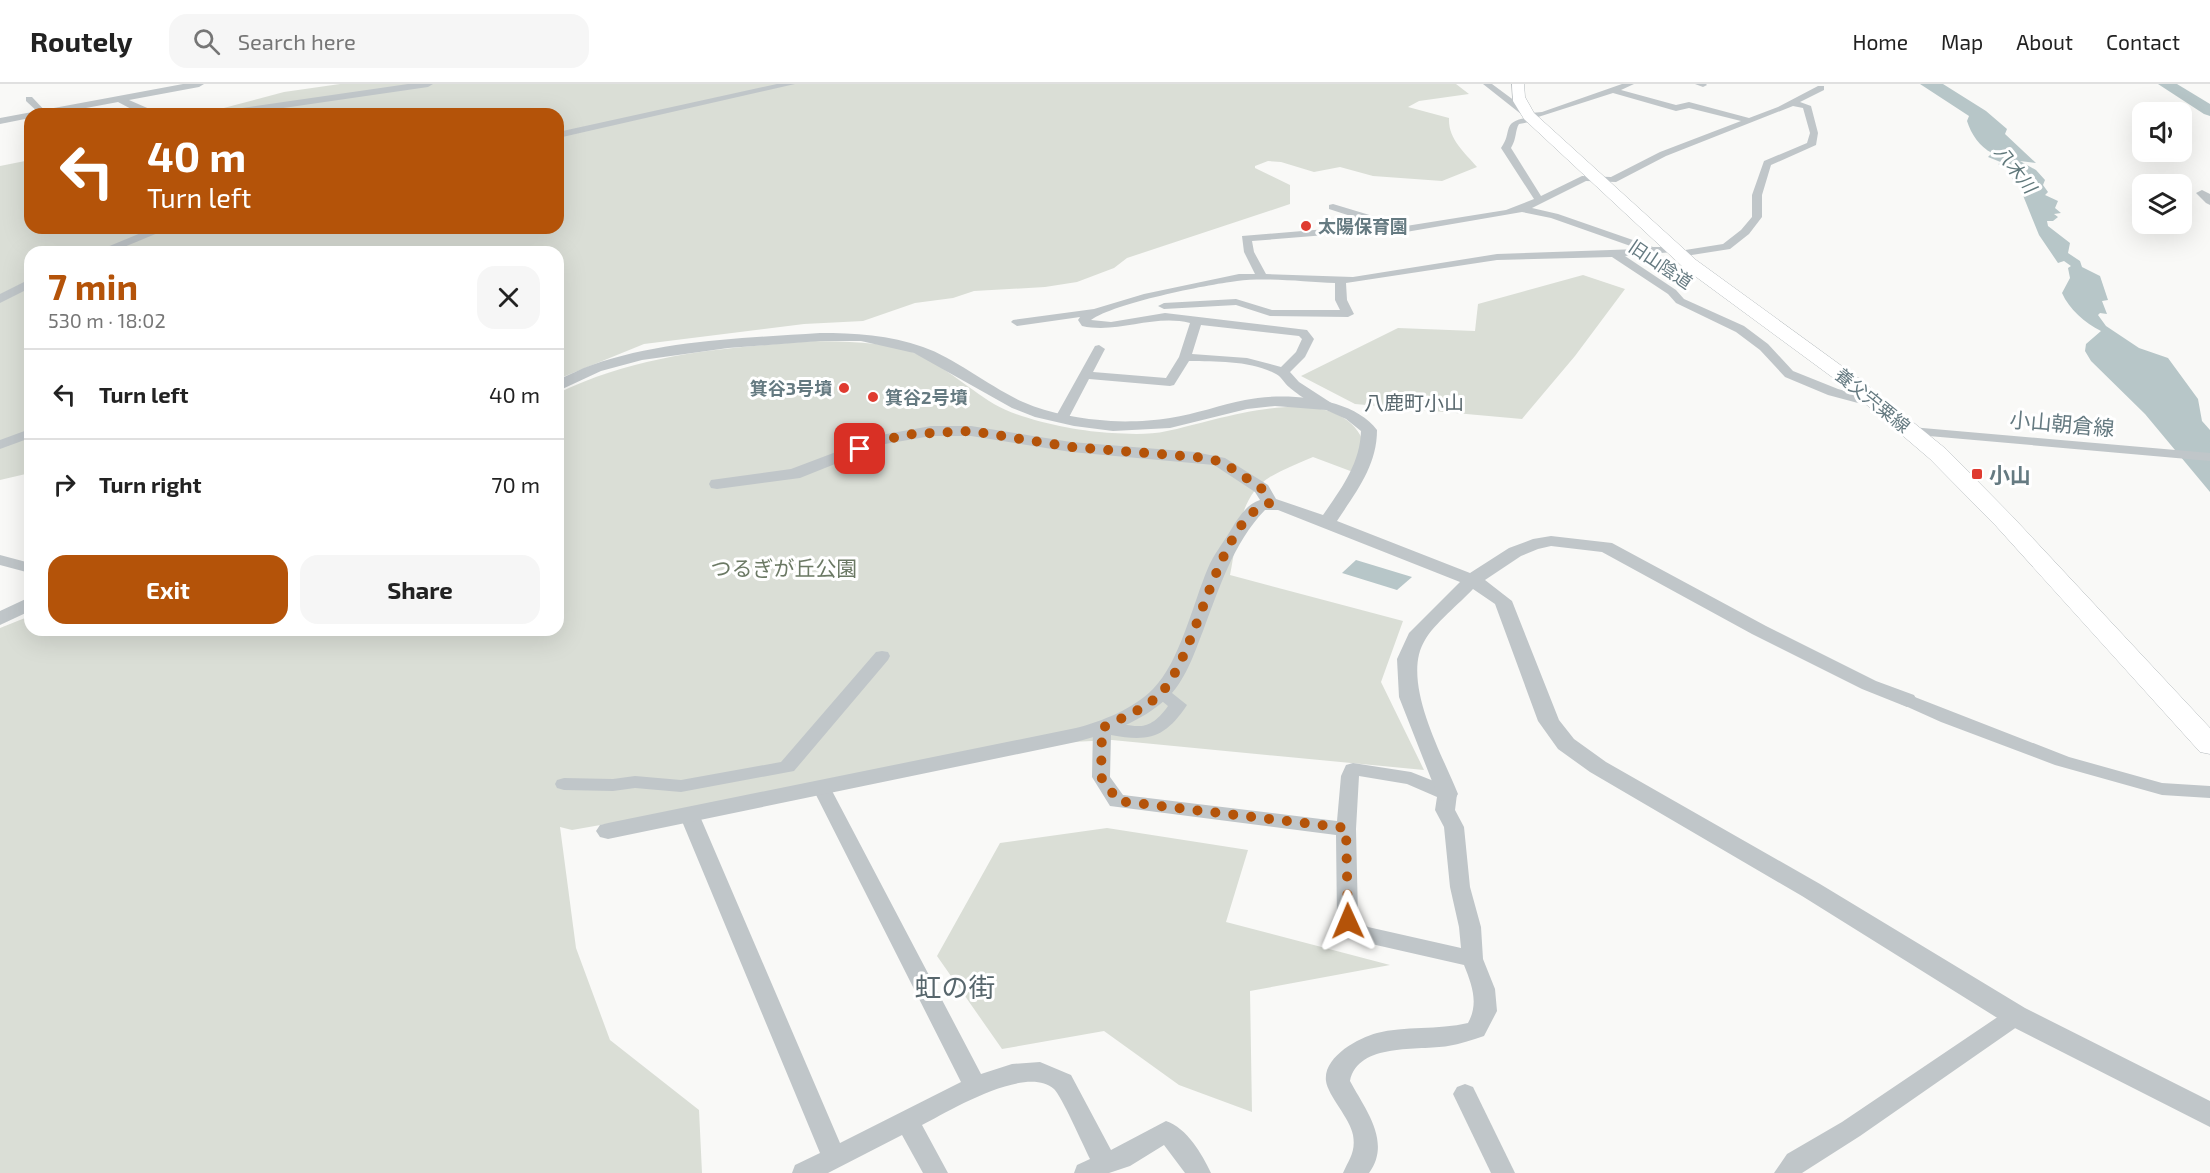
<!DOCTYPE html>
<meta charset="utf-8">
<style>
:root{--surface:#fff;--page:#f6f6f6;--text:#222;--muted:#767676;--line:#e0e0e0;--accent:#b45309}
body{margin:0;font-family:"Exo 2","Noto Sans JP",sans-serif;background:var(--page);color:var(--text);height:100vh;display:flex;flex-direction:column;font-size:22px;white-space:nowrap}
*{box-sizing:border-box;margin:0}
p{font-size:20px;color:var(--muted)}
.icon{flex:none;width:33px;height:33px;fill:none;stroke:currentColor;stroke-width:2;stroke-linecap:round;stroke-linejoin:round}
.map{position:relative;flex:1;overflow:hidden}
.details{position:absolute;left:24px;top:162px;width:540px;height:390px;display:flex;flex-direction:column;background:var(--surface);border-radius:18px;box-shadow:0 6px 24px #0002}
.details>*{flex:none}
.hud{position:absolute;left:24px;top:24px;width:540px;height:126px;border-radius:18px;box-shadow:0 6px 24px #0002;background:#b45309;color:#fff;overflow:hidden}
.tools{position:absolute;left:2132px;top:18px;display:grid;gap:12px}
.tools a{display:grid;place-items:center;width:60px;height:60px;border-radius:12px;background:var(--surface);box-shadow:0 6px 24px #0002;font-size:30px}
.pin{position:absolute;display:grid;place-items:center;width:51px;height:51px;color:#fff;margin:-26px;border-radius:12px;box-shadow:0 3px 9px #0006}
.me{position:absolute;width:66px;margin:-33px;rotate:359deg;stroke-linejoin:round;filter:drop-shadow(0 0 4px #0008)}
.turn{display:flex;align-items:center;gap:21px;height:126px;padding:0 24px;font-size:27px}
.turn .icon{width:78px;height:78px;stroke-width:2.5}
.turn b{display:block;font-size:42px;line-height:51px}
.round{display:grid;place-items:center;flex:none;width:63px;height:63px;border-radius:18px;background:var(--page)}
.summary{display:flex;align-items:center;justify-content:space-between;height:102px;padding:0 24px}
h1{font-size:36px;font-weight:700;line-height:45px;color:var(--accent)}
.cta{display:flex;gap:12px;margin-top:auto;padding:12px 24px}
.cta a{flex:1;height:69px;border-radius:18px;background:var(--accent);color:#fff;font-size:24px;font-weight:700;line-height:69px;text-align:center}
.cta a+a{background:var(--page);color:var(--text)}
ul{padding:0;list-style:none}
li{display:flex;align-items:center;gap:18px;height:90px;padding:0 24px;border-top:2px solid var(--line)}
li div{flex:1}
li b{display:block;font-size:22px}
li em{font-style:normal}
header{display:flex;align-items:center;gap:36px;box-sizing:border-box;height:84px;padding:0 30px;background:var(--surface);border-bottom:2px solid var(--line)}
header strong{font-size:28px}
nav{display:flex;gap:33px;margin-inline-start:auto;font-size:21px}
.search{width:420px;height:54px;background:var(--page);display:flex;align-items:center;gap:15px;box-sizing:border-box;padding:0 21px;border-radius:18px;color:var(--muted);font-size:22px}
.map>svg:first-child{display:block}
</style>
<header>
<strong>Routely</strong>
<div class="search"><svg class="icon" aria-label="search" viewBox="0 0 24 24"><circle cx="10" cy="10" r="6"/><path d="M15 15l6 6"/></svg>Search here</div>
<nav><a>Home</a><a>Map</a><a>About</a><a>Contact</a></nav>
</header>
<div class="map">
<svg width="2210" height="1089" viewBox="0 0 2210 1089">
<rect width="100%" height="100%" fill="#f9f9f7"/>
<g fill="#daded6">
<path d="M340,0H1456L1469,10L1419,17L1408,23L1449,34C1448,55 1464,68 1477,83L1442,97L1373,92L1340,83L1314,88L1281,78L1268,77L1255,82V84L1290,101V120L1127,174L1114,184L1077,198L1045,203L974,207L953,214L915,219L863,237L804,240L644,260L558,295V168H30V389L0,396V82L30,76V144H558V30H212L220,25L284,8Z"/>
<path d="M1583,191L1625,205L1575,272L1522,335L1355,320L1301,292L1398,244L1475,247L1478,220Z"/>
<path d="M814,257C846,258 878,257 909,267C940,278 966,303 994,320C1020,336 1081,348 1112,349C1129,350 1150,351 1167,347C1217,337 1342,290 1365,362L1353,388L1313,373C1299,379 1284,385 1270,393C1238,412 1237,458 1230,491L1403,537L1381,598L1424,686L1112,656L1072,658L572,746L560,743L576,864L610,956L699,1026L702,1089H0V544L30,532V546H558V309C641,269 724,264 814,257Z"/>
<path d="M1107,744L1248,766L1226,838L1390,881L1250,907L1252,1028L1179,1001L1104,947L1002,965L937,872L1000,759Z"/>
</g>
<g fill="#b7c6c8">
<path d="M1920,0H1943L1986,27L2007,45L2005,50L2036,79L2020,77L2036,86L2045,96L2043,101L2048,108L2045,111L2058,117L2055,124L2061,129L2054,130L2058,133L2053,137H2047L2048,142L2070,159L2068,169L2080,177L2082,183L2100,192L2108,216L2102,217L2107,230L2100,229L2098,231L2106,242L2139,264L2168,274L2198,315L2202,337L2210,346V408L2145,330L2091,277L2085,267L2086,260L2101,247C2085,239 2069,225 2062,209L2070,194L2068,184L2071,182L2064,177L2058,179L2039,151L2020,104L2022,101L2017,99L2020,97L2012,95L2014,93L2007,88L2011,87L2006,85L2008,84L1998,80L2003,79L1988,73L1992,69C1980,63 1971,50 1967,37L1969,32Z"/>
<path d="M1356,476L1412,493L1397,506L1342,489Z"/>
</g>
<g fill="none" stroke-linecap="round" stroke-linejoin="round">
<path stroke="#b7c6c8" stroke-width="3" d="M30,59L28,61L30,62"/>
<path fill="#b7c6c8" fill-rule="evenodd" d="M2158,0H2177L2210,20V32L2204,30Z"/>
<g stroke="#b4babd" stroke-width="1">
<path id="primary" d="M1512,0H1524L1525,13L1534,29L1696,176L1861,296L1946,365L2012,432L2210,644V670L2200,668L1996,442L1930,375L1847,304L1684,184L1524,35L1513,17Z"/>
</g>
<g fill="#c0c6c9" fill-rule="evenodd">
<path d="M1483,0H1492L1531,29L1542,28L1622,0H1634L1621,6L1676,21L1689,18L1749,34L1778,23L1818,2H1824V6L1800,18L1811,22L1818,49L1816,61L1771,81L1762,111V133L1749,150L1730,165L1679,173L1674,170L1679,167L1723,160L1741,146L1752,133V111L1764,77L1807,59L1810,49L1803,24L1793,22L1666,72L1616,98L1586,97L1532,124L1558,130L1653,163H1677L1678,165L1673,168L1625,172L1676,206L1684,215L1744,242L1768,260L1793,287L1838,305L1863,312H1879L1880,315L1879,318L1858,319L1828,311L1785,293L1760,266L1736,248L1676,219L1668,210L1612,173L1497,176L1346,199L1347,216L1354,230L1348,233L1270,232L1236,221L1164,225L1158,222L1164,219L1236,215L1272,226H1340L1335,216V199C1305,198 1266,193 1237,197C1205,201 1115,219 1091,236L1111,238L1165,229L1307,246L1314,255L1305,273L1290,288L1299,298L1336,322L1334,325C1322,328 1298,311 1289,303C1284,299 1282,293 1276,290C1250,276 1217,278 1189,277L1174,301L1170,302L1089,295L1067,337H1057L1055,334L1095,262L1099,261L1105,265L1093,288L1166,294L1179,273L1190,239C1153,230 1118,250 1082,242L1078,236L1080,233L1017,242L1011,238L1013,236L1094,225L1144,210L1239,190H1255L1244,168L1242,152L1326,145L1363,136L1329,125V121L1333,120L1406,142L1506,126L1534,115L1501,64C1513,48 1501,38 1526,34ZM1613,9L1676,27L1689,24L1741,37L1660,68L1611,93L1582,92L1541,112L1511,64C1517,54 1515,46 1519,40L1535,37V34ZM1522,128L1551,134L1639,165L1497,170L1353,193L1266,190L1254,168L1252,157L1326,151L1373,140L1406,148ZM1201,241L1299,252L1302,255L1296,268L1281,283L1247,274L1192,270Z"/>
<path d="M1695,0H1706L1707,1L1703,3Z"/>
<path d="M26,13H32L48,30H40L26,17Z"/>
<path d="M1911,343L2210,369V377L1906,350L1904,347L1906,344Z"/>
<path d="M30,345V354L0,365V356Z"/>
<path d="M0,471L30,479V489L0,481Z"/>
<path d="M882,567L888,568L890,572L888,576L794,687L681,708L635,704L613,707L564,706L557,704L555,700L557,696L564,694L613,695L635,692L681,696L781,678L876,568Z"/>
<path d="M1161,604L1167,605L1187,621C1165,654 1149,658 1111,651L1110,693L1123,711L1337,737L1341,692L1346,681L1353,679L1411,688L1454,705L1457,710L1455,726L1464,743L1470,803L1481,843L1483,875L1495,905L1497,927L1484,952C1472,956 1460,960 1448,962C1419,967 1358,958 1350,997C1365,1025 1392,1058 1369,1089H1343C1349,1075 1356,1068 1353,1051C1350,1034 1328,1012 1326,997C1323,973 1358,954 1377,949C1404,942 1438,946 1468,939C1479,919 1472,901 1464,881L1354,856L1337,837L1336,751L1110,722L1092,693L1093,644L1096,640C1127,632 1142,659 1168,622L1152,609L1155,605ZM1359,692L1407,700L1437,713L1435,726L1444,743L1450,803L1459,843L1461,864L1368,843L1358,834L1356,745Z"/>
<path d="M1907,610L2069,673L2162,699L2210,702V714L2162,711L2055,681L1941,638L1901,620L1898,616L1901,612Z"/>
<path d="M821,697L828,698L830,703L981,990L1012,980L1040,978L1071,991L1111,1066L1166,1037C1187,1044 1202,1070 1211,1089H1185L1164,1061L1130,1082L1109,1089H1074L1077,1081L1090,1075C1084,1063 1061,1011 1054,1005C1026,980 949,1027 922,1041L948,1089H923L902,1051L828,1089H792L795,1081L820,1069L679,730L682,725L689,723L696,725L699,730L840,1059L961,998L812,703L814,698Z"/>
<path d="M2016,923L2024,926L2027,932L2024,938L1860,1052L1802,1089H1774L1787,1070L1842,1038L2008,926Z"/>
<path d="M1465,1000L1473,1003L1515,1089H1491L1453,1010L1457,1003Z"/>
</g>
<g fill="#c0c6c9" fill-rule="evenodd">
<path d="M183,0H204L199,3L129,16L161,30L137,28L118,18L54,30H30V34L0,40V34Z"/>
<path d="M408,0H433L428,3L242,30H216L221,27Z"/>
<path d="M777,0H795L558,54V48Z"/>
<path d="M2202,106L2210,110V121L2206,119L2196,109Z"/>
<path d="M153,144H170L112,168H95Z"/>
<path d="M30,195V204L0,219V210Z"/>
<path d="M820,249C854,249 890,251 923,263C955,274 990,303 1023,318C1050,330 1082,335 1111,337C1129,338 1152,337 1170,334C1196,330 1220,321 1245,316C1283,308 1352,312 1377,346C1377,382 1356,408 1337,437L1470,489L1509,464L1533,455L1551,452L1612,459L1766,542L1876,597L1914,611L1917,616L1914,621L1907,623L1862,605L1752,550L1602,468L1551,462L1538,465L1521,472L1485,496L1512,517L1559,636L1574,655L1606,678L1820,800L2025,924L2210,1017V1043L2007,940L1802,812L1590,688L1558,665L1538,637L1495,520L1473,505C1460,519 1434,540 1425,556C1400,596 1442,670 1458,710L1455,715L1447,718L1439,715L1399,613L1397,575L1409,549L1460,498L1278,426H1265C1233,459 1219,505 1203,547C1194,570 1185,598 1166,615C1141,638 1109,649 1076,658L608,755L600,753L596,747L600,741L608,739L1076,644C1103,637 1133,625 1153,605C1180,578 1193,519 1208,484C1213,472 1222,460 1229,449C1237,436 1245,421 1260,416L1255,408L1214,381L1071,368L971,352H931L885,360L800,394L717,405L711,404L709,400L711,396L791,385L881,351L931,342H971L1071,358L1195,368L1225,374L1268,401L1276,415L1323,431C1341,405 1360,380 1361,347L1346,335L1326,326L1275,322L1247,325L1170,344L1113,347L1074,342L1035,333L1012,324L914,269L861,257H820L728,264L642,276L601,287L558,307V296C569,291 580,285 592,281C662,256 746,254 820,249Z"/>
<path d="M30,513V527L0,541V527Z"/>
</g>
<use href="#primary" fill="#fff" fill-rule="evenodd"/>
</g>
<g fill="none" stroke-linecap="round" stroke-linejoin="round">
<path stroke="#b45309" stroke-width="10" stroke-dasharray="0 18" d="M860,365L882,356L913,350L971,347L1071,363L1196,373L1219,377L1238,388L1262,405L1270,419C1219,431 1198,570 1161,609C1146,625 1121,634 1102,644L1101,693L1118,717L1346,744L1348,837"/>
</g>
<g fill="#df3b30" stroke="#fff" stroke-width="2">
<circle cx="1306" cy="142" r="6"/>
<circle cx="844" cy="304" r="6"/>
<circle cx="873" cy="313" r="6"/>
<rect x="1971" y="384" width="12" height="12" rx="3"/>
</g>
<g text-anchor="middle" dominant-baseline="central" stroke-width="6" stroke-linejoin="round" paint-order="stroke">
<g font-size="18" font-style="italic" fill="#60787b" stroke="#fff">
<text transform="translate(2016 85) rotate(52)">八木川</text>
</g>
<g font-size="18" font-weight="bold" fill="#657a81" stroke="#fff" text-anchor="start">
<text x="1318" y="142">太陽保育園</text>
<text x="832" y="304" text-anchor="end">箕谷3号墳</text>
<text x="885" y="313">箕谷2号墳</text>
</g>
<g font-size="18" fill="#657a81" stroke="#fff">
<text transform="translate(1661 180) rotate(34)">旧山陰道</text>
<text transform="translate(1873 316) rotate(39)">養父宍粟線</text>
</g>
<g font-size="20" fill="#57666c" stroke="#fff">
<text x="1414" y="318">八鹿町小山</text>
</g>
<g font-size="21" fill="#657a81" stroke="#fff">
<text transform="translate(2062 339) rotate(5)">小山朝倉線</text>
</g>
<g font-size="21" font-weight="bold" fill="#657a81" stroke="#fff" text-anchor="start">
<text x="1989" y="390">小山</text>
</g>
<g font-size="21" fill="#6b7964" stroke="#fff">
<text x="784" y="483">つるぎが丘公園</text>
</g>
<g font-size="27" fill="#57666c" stroke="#fff">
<text x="955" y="902">虹の街</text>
</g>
</g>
</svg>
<div class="tools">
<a><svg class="icon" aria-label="sound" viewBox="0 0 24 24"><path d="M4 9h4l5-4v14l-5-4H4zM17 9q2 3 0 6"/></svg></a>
<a><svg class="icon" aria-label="layers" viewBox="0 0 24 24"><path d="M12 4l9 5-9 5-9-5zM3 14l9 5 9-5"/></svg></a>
</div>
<div class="pin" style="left:860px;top:365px;background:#d93025"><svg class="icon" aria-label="arrive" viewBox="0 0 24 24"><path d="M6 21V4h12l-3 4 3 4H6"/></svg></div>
<svg class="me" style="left:1348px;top:837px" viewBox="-20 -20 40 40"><path d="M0-17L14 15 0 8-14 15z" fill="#b45309" stroke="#fff" stroke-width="4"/></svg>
<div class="hud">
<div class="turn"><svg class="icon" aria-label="left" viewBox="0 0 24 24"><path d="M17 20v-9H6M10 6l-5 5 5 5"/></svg><div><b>40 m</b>Turn left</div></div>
</div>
<section class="details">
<div class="summary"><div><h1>7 min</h1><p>530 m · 18:02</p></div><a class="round"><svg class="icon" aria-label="close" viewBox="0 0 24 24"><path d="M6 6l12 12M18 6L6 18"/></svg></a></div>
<ul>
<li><svg class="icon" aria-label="left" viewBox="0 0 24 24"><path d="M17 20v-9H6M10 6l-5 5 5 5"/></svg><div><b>Turn left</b></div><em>40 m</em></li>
<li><svg class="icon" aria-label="right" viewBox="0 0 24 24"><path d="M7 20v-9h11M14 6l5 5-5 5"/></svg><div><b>Turn right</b></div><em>70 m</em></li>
</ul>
<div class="cta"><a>Exit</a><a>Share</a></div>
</section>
</div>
